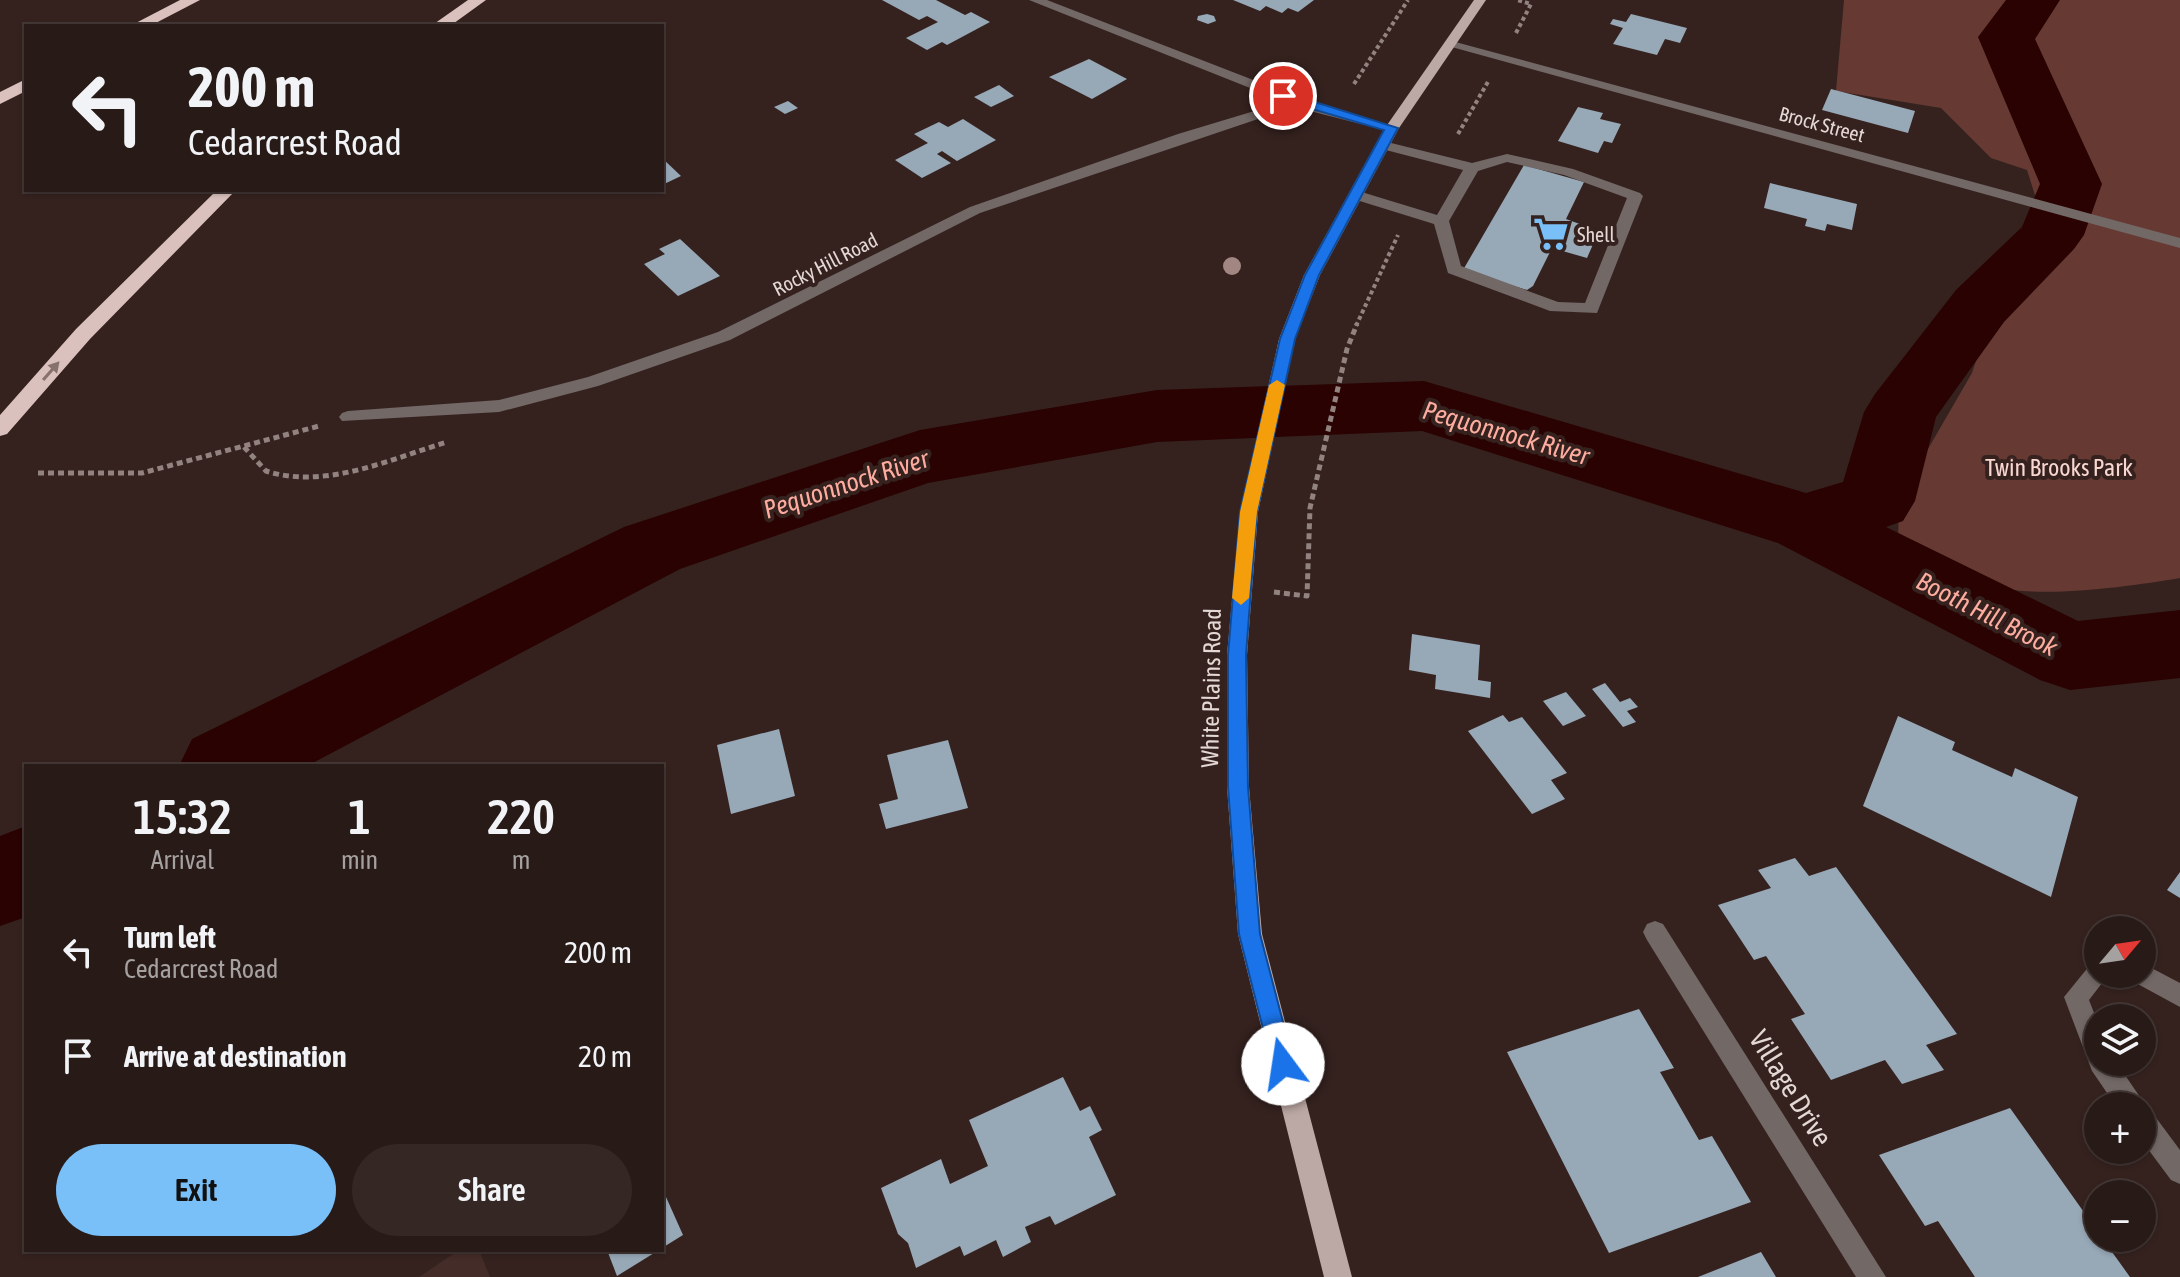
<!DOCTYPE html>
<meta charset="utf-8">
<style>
:root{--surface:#281a17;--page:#342724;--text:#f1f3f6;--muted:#a5a1a1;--line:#443836;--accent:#79bff8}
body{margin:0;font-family:"Asap Condensed",sans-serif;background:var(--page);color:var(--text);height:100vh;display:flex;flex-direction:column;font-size:30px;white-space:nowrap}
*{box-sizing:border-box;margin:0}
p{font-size:26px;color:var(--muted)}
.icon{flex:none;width:44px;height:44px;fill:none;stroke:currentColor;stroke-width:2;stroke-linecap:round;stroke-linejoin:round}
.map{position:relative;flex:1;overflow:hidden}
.drawer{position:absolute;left:24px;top:764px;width:640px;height:488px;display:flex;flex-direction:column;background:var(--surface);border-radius:0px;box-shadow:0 2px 6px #0004,0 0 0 2px var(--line)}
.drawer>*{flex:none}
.top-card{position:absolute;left:24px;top:24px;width:640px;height:168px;border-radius:0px;box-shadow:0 2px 6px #0004,0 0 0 2px var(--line);background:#281a17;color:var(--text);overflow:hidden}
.needle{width:52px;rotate:61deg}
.tools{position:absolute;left:2084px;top:916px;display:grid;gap:16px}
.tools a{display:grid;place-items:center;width:72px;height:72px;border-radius:50%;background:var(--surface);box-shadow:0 2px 6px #0004,0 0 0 2px var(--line);font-size:40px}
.pin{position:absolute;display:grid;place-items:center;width:68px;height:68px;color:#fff;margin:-34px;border:4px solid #fff;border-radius:50%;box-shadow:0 2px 8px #0007}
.me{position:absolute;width:88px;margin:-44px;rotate:346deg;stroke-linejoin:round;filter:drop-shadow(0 0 6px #0008)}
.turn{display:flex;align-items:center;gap:28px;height:168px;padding:0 32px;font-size:36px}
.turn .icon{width:104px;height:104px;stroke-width:2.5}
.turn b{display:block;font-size:56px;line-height:68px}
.eta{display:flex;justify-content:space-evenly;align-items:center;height:136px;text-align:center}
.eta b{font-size:48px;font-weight:600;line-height:56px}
.primary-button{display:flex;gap:16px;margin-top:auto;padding:16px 32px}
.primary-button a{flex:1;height:92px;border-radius:48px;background:var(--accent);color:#111;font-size:32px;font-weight:600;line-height:92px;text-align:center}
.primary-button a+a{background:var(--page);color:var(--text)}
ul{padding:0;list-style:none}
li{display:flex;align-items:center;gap:24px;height:104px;padding:0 32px}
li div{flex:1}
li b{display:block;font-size:30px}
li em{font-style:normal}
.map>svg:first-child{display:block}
</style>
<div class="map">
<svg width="2180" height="1277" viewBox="0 0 2180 1277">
<rect width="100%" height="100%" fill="#35221f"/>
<path fill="#442c28" d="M459,1250H479L490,1277H419Z"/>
<path fill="#663a33" d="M1844,0H2180V578C2134,586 2052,597 2007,589C1968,582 1933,564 1898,546L1899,499L1972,373L2003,278L2042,217L2027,170L1991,158L1941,108L1836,91Z"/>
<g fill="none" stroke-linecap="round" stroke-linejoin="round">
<g fill="#290201" fill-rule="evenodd">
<path d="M2006,0H2060L2035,39L2102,184L2084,235L2074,249L2004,322L1936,417L1915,501L1903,521L1886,527L2078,621L2180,610V678L2070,690L2040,680L1778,543L1422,431L1157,442L928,483L680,569L307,766H179L192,739L624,527L920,430L1157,390L1424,381L1806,493L1843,482L1864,412L1875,394L1956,290L2022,227L2040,184L1978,37Z"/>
<path d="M26,826V917L0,926V836Z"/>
</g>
</g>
<g fill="#97a8b7">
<path d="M882,0H936L965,15L971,12L990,22L947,45L942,42L927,50L906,38L938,22L927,16L919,20Z"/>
<path d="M1233,0H1314L1298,12L1288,8L1282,13L1266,6L1260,11Z"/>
<path d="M1207,14L1214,16L1216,21L1208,24L1197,20L1198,16Z"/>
<path d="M1631,14L1687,28L1680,43L1665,39L1657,55L1613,44L1623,28L1610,24L1613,19L1626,22Z"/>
<path d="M1089,59L1127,79L1092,99L1049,77Z"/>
<path d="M999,85L1014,96L991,107L974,97Z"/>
<path d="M1831,89L1915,111L1908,133L1822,110Z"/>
<path d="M788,101L798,108L785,114L774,107Z"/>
<path d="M1578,107L1603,113L1600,119L1621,124L1612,143L1604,141L1598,153L1558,141Z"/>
<path d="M963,119L996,140L957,161L942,151L937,154L951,163L922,178L895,160L928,143L914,134L939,122L948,127Z"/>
<path d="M662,158L681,176L662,185Z"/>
<path d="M1524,165L1584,182L1566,219L1599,231L1587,258L1552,248L1533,286L1527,290L1463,270Z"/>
<path d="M1770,183L1857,204L1852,230L1827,224L1825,231L1805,226L1807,219L1764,208Z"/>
<path d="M680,239L720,276L678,296L644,264L665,254L659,249Z"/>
<path d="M1412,634L1480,645L1478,680L1491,682L1490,698L1435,689L1436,675L1409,670Z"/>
<path d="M1605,683L1620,702L1630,698L1638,707L1627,711L1636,722L1623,727L1592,689Z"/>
<path d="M1566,692L1586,716L1563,726L1543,701Z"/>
<path d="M1503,715L1509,722L1522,717L1567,773L1551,780L1565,799L1532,814L1468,731Z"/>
<path d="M1898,716L1955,742L1952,750L2012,777L2015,768L2078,797L2051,897L1863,806Z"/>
<path d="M779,729L795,796L731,814L717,745Z"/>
<path d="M948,740L968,808L886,829L879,804L898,799L887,755Z"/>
<path d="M1795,858L1809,876L1836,867L1957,1034L1926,1045L1944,1070L1902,1084L1885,1060L1831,1080L1791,1019L1805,1014L1766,956L1754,960L1718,905L1771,888L1758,870Z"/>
<path d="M2180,872V898L2167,890Z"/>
<path d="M1639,1009L1674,1068L1660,1072L1699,1140L1712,1136L1751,1202L1609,1253L1507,1052Z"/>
<path d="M1063,1077L1080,1111L1090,1106L1102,1130L1089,1137L1116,1195L1055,1225L1050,1216L1025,1227L1031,1242L1003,1257L996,1240L964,1256L960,1246L916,1268L908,1243L898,1234L881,1188L941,1159L950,1184L988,1166L969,1120Z"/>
<path d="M2010,1108L2098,1232V1238H2102L2130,1277H1975L1938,1221L1925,1226L1879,1155Z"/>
<path d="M662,1188L683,1235L662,1248Z"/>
<path d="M607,1250H659L617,1276Z"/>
<path d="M1761,1252L1776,1277H1698Z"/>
</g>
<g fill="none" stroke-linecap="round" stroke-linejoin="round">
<g stroke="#928380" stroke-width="4" stroke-dasharray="4 3" stroke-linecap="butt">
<path d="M1516,33L1531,4L1517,0"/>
<path d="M1354,84L1408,0"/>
<path d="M1458,134L1489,80"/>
<path d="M1356,326L1398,235"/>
</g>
<g stroke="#928380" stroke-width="5" stroke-dasharray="6 4" stroke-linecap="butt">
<path d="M244,447L266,471C325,490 391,459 447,442"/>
<path d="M38,473H142L319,426"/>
<path d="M1274,592L1307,596L1310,508L1347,349L1357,324"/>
</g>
<g fill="#726866" fill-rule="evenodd">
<path d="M1029,0H1047L1315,104L1399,128L1392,132L1310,111L1258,119L980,213L730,340L598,386L499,412L342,421L339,417L342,413L348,411L499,400L588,377L718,332L970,207L1178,134L1251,112L1293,105Z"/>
<path d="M1448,40L2180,238V248L1448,46Z"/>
<path d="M1383,141L1472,163L1507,154L1573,169L1640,193L1643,196L1597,313L1550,311L1448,273L1434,224L1350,198V192L1355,190L1437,215L1463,170L1378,148V142ZM1507,162L1564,175L1627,198L1585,303L1558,302L1461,266L1449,221L1478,171Z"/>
<path d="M1655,921L1663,924L1886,1277H1856L1647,940L1643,932L1647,924Z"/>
<path d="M2098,962V974H2109L2089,1000L2098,1023V1062H2116L2140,1097L2143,1108L2151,1111L2180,1150V1184L2171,1180L2142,1141V1106H2116L2092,1071L2064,997L2090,965Z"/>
<path d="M2142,963L2180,983V1007L2134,982L2130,974H2142Z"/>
</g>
<path fill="#bca8a4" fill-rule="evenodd" d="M1474,0H1486L1399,128L1320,275L1295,339L1258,512L1247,655L1249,787L1262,934L1352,1277H1324L1238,934L1227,787V655L1240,512L1279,339L1304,275L1385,128Z"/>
<g fill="#dac1bd" fill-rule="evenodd">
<path d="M180,0H200L150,26H130Z"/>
<path d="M468,0H486L450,26H431Z"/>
<path d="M26,79V91L0,104V92Z"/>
<path d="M217,190H236L90,339L7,434L0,436V415L76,329Z"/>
</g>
</g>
<circle fill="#a18681" cx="1232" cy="266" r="9"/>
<defs><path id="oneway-solid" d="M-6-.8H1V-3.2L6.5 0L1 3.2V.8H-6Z" transform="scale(2)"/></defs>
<use fill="#88726e" href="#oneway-solid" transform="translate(51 371) rotate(-49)"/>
<path fill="#1a73e8" stroke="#114b97" stroke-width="2" d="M1283,92L1398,128L1319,275L1295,339L1257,512L1246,655L1248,787L1260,934L1294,1064L1291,1072L1283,1075L1275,1072L1272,1064L1239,934L1228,787V655L1240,512L1280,339L1305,275L1384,130L1278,99V93Z"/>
<path fill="#f59e0b" d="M1277,380L1285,385L1257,512L1249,598L1241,605L1232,598L1240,512L1269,385Z"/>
<defs>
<g id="supermarket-bare" transform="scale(2.76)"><path d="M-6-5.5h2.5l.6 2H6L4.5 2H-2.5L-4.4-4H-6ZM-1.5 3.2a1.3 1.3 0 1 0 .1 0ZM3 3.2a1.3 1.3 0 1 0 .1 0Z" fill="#79bff8" stroke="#35221f" stroke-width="2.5" paint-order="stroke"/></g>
</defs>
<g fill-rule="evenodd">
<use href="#supermarket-bare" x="1551" y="234"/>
</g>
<g text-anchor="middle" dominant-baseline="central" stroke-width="8" stroke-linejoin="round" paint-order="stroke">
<g font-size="20" fill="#e4d8d5" stroke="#35221f">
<text transform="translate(1822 124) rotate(15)">Brock Street</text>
<text transform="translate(825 264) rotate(-27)">Rocky Hill Road</text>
</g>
<g font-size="20" fill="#e4d8d5" stroke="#35221f" text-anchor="start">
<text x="1577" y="234">Shell</text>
</g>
<g font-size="24" fill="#f9d7d1" stroke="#35221f">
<text x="2059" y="467">Twin Brooks Park</text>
</g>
<g font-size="24" fill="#e4d8d5" stroke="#35221f">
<text transform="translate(1211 688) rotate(-89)">White Plains Road</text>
</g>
<g font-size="26" font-style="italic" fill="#fdac9f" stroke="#35221f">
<text transform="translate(1506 433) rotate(16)">Pequonnock River</text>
<text transform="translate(846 484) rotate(-18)">Pequonnock River</text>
<text transform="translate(1987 614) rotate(27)">Booth Hill Brook</text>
</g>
<g font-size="28" fill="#e4d8d5" stroke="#35221f">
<text transform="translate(1791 1088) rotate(58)">Village Drive</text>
</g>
</g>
</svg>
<div class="tools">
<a><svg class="needle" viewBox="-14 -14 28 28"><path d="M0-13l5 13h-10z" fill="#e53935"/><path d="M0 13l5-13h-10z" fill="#a5a1a1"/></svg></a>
<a><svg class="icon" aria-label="layers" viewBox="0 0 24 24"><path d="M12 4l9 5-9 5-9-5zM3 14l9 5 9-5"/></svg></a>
<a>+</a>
<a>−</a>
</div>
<div class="pin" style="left:1283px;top:96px;background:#d93025"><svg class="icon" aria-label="arrive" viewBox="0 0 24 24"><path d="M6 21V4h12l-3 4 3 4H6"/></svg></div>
<svg class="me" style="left:1283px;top:1064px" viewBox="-20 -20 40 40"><circle r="19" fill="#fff"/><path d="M0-13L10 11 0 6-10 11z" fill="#1a73e8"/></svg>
<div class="top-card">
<div class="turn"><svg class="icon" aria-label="left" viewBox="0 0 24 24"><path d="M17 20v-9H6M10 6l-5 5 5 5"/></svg><div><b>200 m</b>Cedarcrest Road</div></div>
</div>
<section class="drawer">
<div class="eta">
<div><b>15:32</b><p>Arrival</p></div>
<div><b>1</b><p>min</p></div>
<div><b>220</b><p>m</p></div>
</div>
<ul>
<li><svg class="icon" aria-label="left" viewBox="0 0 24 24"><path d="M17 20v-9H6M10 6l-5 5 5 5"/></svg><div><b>Turn left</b><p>Cedarcrest Road</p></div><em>200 m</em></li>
<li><svg class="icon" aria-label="arrive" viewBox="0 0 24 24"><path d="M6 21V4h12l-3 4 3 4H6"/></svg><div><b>Arrive at destination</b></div><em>20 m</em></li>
</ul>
<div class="primary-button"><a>Exit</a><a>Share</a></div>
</section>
</div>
